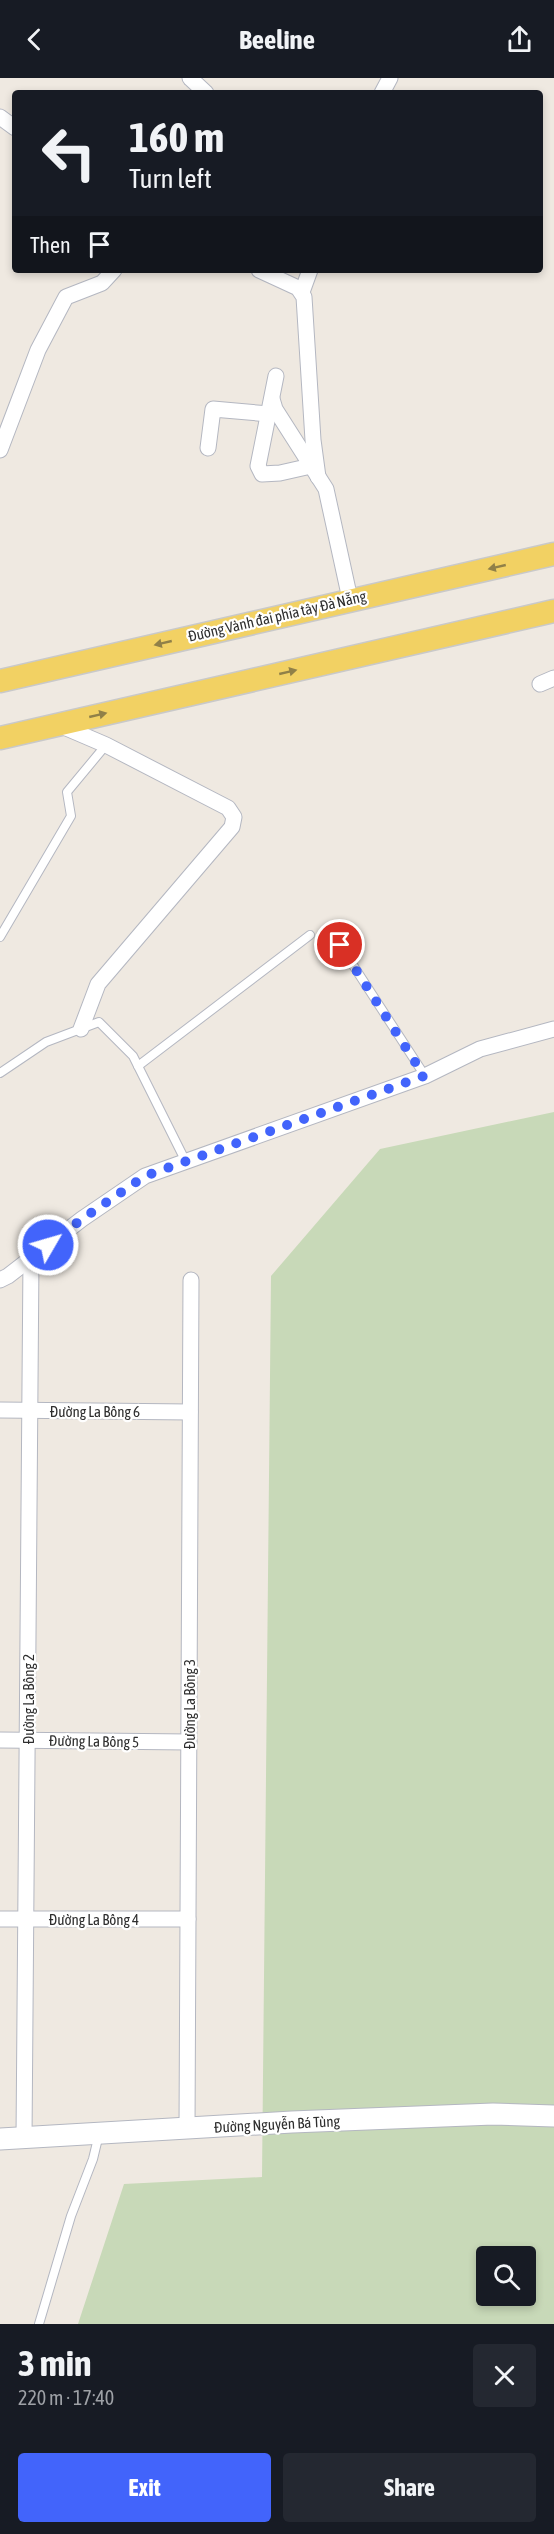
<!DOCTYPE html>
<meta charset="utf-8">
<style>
:root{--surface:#171b24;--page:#242831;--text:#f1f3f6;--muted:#9ea1a6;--accent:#4264fb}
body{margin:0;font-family:"Asap Condensed",sans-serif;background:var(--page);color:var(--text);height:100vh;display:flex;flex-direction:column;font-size:22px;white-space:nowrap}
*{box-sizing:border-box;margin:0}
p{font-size:20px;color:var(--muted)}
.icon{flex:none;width:33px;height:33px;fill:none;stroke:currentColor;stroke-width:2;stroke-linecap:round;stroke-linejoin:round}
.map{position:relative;height:2246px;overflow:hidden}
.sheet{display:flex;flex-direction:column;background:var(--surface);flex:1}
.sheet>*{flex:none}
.guide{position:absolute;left:12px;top:12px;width:531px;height:183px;border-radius:6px;box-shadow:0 3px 9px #0003;background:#171b24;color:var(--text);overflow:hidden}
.controls{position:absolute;left:476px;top:2168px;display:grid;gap:12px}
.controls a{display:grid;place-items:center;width:60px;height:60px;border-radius:6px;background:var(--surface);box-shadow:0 3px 9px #0003;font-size:30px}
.pin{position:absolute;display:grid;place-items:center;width:51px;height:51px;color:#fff;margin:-26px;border:3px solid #fff;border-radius:50%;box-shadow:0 2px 6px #0007}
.me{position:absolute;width:66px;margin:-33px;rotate:52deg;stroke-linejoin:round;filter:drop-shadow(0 0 4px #0008)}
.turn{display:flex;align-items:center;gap:21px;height:126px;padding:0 18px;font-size:27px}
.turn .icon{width:78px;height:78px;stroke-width:2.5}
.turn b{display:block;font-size:42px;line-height:51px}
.then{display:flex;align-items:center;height:57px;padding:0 18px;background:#0003;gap:12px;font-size:22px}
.round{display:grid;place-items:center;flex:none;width:63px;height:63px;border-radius:6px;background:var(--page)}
.head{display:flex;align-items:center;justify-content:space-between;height:102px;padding:0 18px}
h1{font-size:36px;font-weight:700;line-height:45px}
.button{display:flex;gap:12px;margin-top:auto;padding:12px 18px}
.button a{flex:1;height:69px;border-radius:6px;background:var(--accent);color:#fff;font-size:24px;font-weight:700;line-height:69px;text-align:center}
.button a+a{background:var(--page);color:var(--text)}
header{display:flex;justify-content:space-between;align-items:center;height:78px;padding:0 18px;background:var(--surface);font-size:27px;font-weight:700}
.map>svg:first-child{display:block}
</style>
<header><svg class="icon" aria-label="back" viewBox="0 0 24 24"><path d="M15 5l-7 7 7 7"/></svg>Beeline<svg class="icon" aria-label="share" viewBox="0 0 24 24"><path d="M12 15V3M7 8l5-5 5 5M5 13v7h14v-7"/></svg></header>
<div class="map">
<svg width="554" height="2246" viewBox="0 0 554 2246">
<rect width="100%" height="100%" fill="#efe9e1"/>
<path fill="#c8d9b8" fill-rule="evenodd" d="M554,1034V2246H78L124,2106L262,2099L271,1198L380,1071ZM486,2178H525V2217H486Z"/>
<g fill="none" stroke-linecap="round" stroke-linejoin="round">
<g stroke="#b4b7c1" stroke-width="10">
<g id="lane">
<path d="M0,859L71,738L67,714L106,667"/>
<path d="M340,867L425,998"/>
<path d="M138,988L310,857"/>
<path d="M0,995L46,964L99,944L133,978L186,1084"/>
<path d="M39,2246L71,2138L93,2081L99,2056"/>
</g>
</g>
<g stroke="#b4b7c1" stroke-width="17">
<g id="street">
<path d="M190,0L206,15"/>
<path d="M382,15L390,0"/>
<path d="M0,39L15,50"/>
<path d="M259,192L298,210L304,219L313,362L318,399"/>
<path d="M302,214L310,192"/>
<path d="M276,298L258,388L262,396L280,395L311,388"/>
<path d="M272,321L275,331L326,411L350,521"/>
<path d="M208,370L213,331L269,336"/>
<path d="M0,372L38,272L66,219L102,205L114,192"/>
<path d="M540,606L554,600"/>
<path d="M57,646L106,667L228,730L234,739L232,749L98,906L81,951"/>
<path d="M0,1202L8,1198L82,1141L145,1098L425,998L480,971L554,951"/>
<path d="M0,1332L190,1334"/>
<path d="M0,1662L189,1664"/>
<path d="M0,1841H188"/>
<path d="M187,2051L191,1202"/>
<path d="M24,2061L31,1180"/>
</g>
</g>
<g stroke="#b4b7c1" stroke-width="23">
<path id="secondary" d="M0,2061L292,2044L493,2036L554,2038"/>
</g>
<g stroke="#c9c9c9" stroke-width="25">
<g id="primary">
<path d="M0,603L554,476"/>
<path d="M0,660L554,533"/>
</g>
</g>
<use href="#lane" stroke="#fff" stroke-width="8"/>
<use href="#street" stroke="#fff" stroke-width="15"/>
<use href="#secondary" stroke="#fff" stroke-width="21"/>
<use href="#primary" stroke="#f2d163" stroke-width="22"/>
</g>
<defs><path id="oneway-solid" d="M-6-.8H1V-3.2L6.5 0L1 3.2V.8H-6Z" transform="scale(1.5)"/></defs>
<g fill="#908048">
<use href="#oneway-solid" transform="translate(497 489) rotate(167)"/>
<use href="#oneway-solid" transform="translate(163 565) rotate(167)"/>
<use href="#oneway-solid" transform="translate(288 594) rotate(-13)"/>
<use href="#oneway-solid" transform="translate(98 637) rotate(-13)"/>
</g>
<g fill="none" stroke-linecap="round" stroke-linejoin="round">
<path stroke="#4264fb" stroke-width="10" stroke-dasharray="0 18" d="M48,1167L82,1141L145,1098L424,998L340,867"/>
</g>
<g text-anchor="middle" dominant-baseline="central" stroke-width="4.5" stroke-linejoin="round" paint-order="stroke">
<g font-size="15" fill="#2e2e2e" stroke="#fff">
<text transform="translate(277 538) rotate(-13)">Đường Vành đai phía tây Đà Nẵng</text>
<text x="95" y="1333">Đường La Bông 6</text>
<text transform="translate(28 1621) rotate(-90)">Đường La Bông 2</text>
<text transform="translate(189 1626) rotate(-90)">Đường La Bông 3</text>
<text transform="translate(94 1663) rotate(1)">Đường La Bông 5</text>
<text x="94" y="1841">Đường La Bông 4</text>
<text transform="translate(277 2046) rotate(-3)">Đường Nguyễn Bá Tùng</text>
</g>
</g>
</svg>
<div class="controls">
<a><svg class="icon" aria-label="search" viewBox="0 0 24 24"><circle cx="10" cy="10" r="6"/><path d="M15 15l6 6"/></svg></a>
</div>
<div class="pin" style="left:340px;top:867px;background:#d93025"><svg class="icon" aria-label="arrive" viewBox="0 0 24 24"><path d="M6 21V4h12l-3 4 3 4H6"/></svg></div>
<svg class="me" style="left:48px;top:1167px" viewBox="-20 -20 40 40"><circle r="17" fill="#4264fb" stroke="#fff" stroke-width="3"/><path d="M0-11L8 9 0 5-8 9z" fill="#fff"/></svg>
<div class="guide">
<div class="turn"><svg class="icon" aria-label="left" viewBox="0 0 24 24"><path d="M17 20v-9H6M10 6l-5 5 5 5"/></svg><div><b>160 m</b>Turn left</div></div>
<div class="then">Then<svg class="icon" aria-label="arrive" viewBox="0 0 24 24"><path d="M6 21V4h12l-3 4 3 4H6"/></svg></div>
</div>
</div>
<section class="sheet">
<div class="head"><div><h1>3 min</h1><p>220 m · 17:40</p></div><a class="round"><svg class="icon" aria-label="close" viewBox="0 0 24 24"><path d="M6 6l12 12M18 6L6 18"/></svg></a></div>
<div class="button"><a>Exit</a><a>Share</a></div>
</section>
